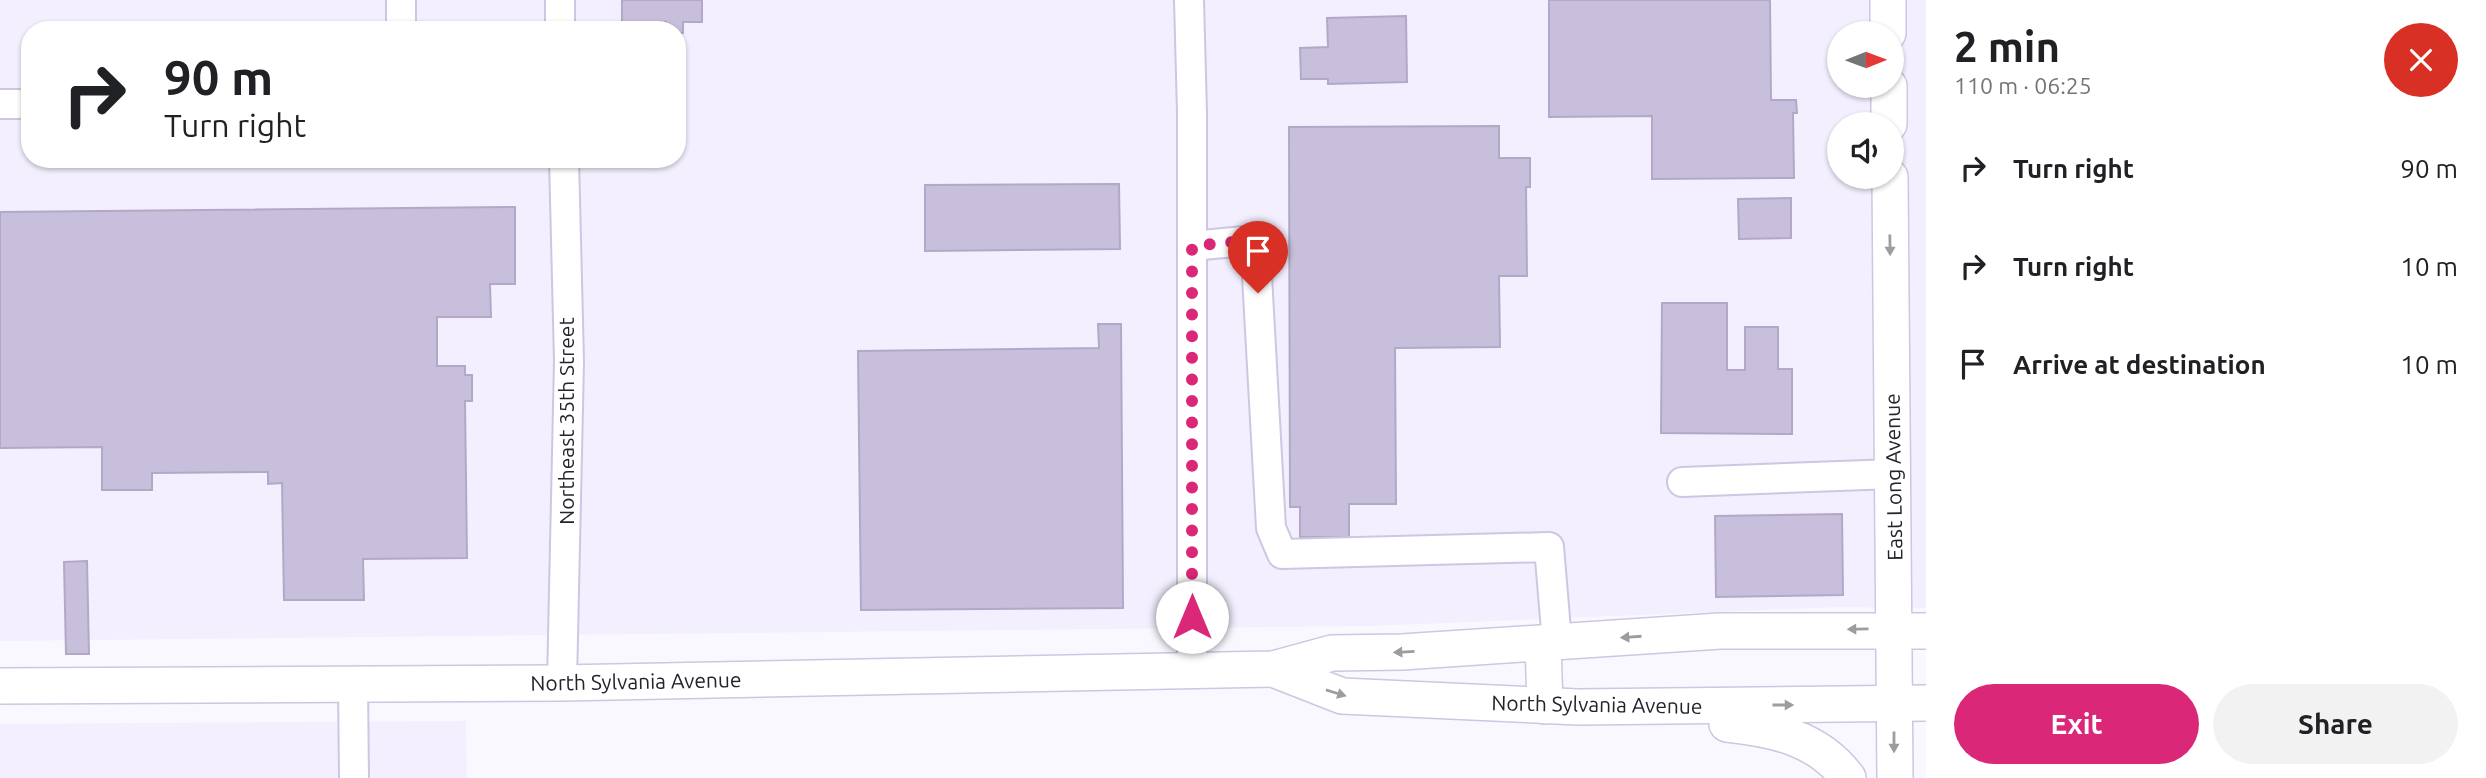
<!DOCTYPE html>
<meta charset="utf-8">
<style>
:root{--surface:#fff;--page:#f2f2f2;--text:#202124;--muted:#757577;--accent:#db2777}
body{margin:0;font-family:Ubuntu,sans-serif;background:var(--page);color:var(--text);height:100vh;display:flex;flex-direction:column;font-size:26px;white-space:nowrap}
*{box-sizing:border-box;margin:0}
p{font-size:23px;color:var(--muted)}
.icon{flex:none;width:38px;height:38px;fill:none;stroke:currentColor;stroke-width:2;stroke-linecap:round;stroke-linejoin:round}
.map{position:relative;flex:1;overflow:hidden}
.side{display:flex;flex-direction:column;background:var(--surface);width:560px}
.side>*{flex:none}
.banner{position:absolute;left:21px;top:21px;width:665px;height:147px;border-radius:28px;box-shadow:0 2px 5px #0004;background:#fff;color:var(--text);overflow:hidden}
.needle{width:46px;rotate:89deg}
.buttons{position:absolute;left:1827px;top:21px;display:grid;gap:14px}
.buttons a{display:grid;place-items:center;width:77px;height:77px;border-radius:50%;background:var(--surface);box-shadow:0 2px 5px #0004;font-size:35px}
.pin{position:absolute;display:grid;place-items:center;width:60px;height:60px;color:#fff;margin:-72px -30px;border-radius:50% 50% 50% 0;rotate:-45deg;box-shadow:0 0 7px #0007}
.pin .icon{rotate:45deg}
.me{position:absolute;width:77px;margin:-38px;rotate:0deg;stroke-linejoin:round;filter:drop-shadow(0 0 5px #0008)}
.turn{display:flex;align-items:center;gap:24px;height:147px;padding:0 28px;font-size:32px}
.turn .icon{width:91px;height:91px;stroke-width:2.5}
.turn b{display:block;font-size:49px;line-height:60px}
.round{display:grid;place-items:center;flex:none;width:74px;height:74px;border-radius:37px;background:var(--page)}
.head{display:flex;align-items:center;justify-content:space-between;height:119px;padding:0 28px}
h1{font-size:42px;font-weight:600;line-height:52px}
.cta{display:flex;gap:14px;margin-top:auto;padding:14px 28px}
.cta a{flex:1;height:80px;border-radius:42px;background:var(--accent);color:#fff;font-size:28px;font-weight:600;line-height:80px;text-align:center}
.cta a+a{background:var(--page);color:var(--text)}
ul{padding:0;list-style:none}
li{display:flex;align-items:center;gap:21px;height:98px;padding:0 28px}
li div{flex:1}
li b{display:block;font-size:26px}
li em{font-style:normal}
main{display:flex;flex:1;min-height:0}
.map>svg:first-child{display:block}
</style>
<main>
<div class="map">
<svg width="1926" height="778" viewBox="0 0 1926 778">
<rect width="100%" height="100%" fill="#f9f8fe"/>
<g fill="#f3effe" fill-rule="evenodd">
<path d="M0,0H1926V608L1838,607L1371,626L0,641ZM30,30H677V159H30ZM1839,33H1892V86H1839ZM1839,124H1892V177H1839Z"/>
<path d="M466,721L467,778H0V724Z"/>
</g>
<g fill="#c7bfdb" stroke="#b1a9c5" stroke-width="2">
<path d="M622,0H702V22H683V33H677V30H666V22H622Z"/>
<path d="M1549,0H1770L1771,100H1796L1797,113H1793L1794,178L1652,179V116L1549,117Z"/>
<path d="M1406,16L1407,82L1328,84V79H1301L1300,48L1328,47L1327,18Z"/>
<path d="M1499,126V158H1530V187H1526L1527,276H1499L1500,347L1395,348L1396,504H1349V537H1300V507H1290L1289,127Z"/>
<path d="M1119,184L1120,249L925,251V185Z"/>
<path d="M1791,198V238L1739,239L1738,199Z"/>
<path d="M515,207V284H490L491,317H437V366H465V375H472V401H465L467,558L363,559L364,600H284L282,483L268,484V472L152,473V490H102V447L0,448V212Z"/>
<path d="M1662,303H1727V370H1745V327H1778V369H1792V434L1661,433Z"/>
<path d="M1098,324H1121L1123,608L861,610L858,351L1099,348Z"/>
<path d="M1842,514L1843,595L1716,597L1715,516Z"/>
<path d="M87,561L89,654H66L64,562Z"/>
</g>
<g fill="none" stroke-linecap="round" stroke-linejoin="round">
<g stroke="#cec6e2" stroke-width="32">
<g id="minor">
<path d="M401,0V30"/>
<path d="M560,0V30"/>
<path d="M1189,0L1192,113V670"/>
<path d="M0,104H30"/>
<path d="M1192,246L1255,240L1271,528L1282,554L1549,547L1557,642"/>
<path d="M1682,482L1893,474"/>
<path d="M562,683L569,361L564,159"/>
<path d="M353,684L354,778"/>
</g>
</g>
<g stroke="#cec6e2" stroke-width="38">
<g id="major">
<path d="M1888,0V33"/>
<path d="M1889,86V124"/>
<path d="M1890,177L1895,778"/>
<path d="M1543,643L1545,706"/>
<path d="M1273,669L1342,696L1578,707L1926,703"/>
<path d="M0,686L562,683L1273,669L1332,653L1402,652L1720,631H1926"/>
<path d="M1727,724C1774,729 1818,738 1848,778"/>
</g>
</g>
<use href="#minor" stroke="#fff" stroke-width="28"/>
<use href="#major" stroke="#fff" stroke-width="35"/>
</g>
<defs><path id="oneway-solid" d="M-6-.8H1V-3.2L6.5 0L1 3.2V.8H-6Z" transform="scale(1.75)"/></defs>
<g fill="#9d9ca0">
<use href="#oneway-solid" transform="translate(1890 245) rotate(89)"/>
<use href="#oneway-solid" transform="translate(1858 629) rotate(179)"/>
<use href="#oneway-solid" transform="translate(1631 637) rotate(176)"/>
<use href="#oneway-solid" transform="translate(1404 652) rotate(177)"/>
<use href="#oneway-solid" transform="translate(1336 693) rotate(17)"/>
<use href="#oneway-solid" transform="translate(1783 705)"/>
<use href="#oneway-solid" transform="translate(1894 742) rotate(90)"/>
</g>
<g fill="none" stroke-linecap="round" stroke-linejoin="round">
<path stroke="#db2777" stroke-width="12" stroke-dasharray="0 21.6" d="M1192,617V246L1255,240L1258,293"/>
</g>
<g text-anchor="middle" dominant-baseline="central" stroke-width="5" stroke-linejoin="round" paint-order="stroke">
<g font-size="21" fill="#26232d" stroke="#fff">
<text transform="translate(566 421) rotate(-90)">Northeast 35th Street</text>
<text transform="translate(1893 477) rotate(-91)">East Long Avenue</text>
<text transform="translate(636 681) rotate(-1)">North Sylvania Avenue</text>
<text transform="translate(1597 704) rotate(1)">North Sylvania Avenue</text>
</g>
</g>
</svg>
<div class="buttons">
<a><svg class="needle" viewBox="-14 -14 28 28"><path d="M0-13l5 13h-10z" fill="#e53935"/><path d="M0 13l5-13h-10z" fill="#757577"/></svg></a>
<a><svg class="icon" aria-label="sound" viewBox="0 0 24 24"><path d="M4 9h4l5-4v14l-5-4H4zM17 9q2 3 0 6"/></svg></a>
</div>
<div class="pin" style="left:1258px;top:293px;background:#d93025"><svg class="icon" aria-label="arrive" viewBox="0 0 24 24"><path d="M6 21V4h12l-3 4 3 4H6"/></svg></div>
<svg class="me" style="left:1192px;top:617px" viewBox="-20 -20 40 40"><circle r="19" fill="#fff"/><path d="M0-13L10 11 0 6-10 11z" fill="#db2777"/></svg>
<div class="banner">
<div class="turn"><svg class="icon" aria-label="right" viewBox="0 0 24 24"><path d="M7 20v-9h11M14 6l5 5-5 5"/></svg><div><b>90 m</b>Turn right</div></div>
</div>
</div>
<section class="side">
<div class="head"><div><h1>2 min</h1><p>110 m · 06:25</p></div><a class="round" style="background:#d93025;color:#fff"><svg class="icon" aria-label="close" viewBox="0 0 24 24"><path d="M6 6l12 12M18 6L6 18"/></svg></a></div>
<ul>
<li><svg class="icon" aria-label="right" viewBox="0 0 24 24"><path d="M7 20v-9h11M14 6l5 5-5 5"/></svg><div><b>Turn right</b></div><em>90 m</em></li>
<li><svg class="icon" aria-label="right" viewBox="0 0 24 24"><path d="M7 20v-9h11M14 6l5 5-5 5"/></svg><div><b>Turn right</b></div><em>10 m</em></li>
<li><svg class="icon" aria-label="arrive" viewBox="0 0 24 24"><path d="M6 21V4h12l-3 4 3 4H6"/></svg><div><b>Arrive at destination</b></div><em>10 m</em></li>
</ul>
<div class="cta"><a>Exit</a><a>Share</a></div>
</section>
</main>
